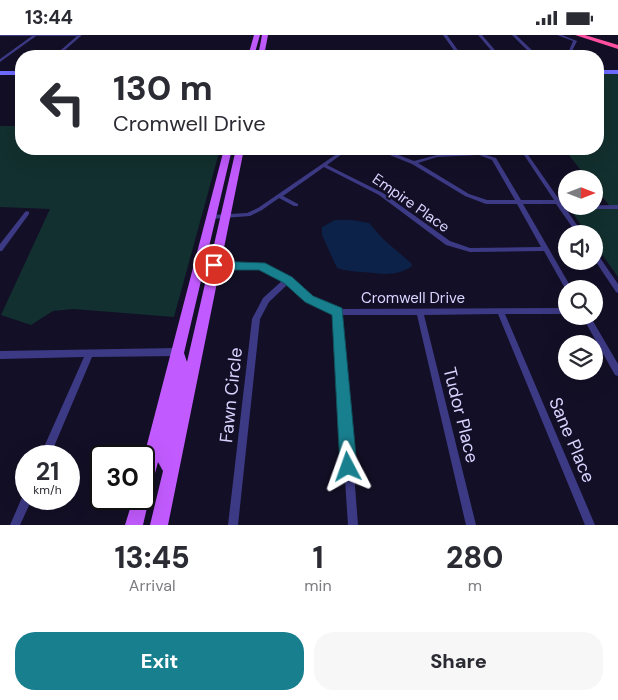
<!DOCTYPE html>
<style>
:root{--surface:#fff;--page:#f7f7f7;--text:#2b2b33;--muted:#7c7c81;--accent:#187f8f}
body{margin:0;font-family:"DM Sans",sans-serif;background:var(--page);color:var(--text);height:100vh;display:flex;flex-direction:column;font-size:19px;white-space:nowrap}
*{box-sizing:border-box;margin:0}
p{font-size:16px;color:var(--muted)}
.icon{flex:none;width:28px;height:28px;fill:none;stroke:currentColor;stroke-width:2;stroke-linecap:round;stroke-linejoin:round}
.map{position:relative;height:490px;overflow:hidden}
.panel{display:flex;flex-direction:column;background:var(--surface);flex:1}
.panel>*{flex:none}
.guide{position:absolute;left:15px;top:15px;width:589px;height:105px;border-radius:20px;box-shadow:0 5px 20px #0002;background:#fff;color:var(--text);overflow:hidden}
.needle{width:32px;rotate:90deg}
.controls{position:absolute;left:558px;top:135px;display:grid;gap:10px}
.controls a{display:grid;place-items:center;width:45px;height:45px;border-radius:50%;background:var(--surface);box-shadow:0 5px 20px #0002;font-size:25px}
.speed{position:absolute;left:15px;top:410px;display:flex;gap:10px;font-size:25px;font-weight:700;text-align:center}
.speed>*{display:grid;place-content:center;width:65px;height:65px;border-radius:50%;background:var(--surface);box-shadow:0 5px 20px #0002;line-height:1}
.speed small{font-size:12px;font-weight:400}
.speed .limit{border:2px solid #111;border-radius:8px;background:#fff;color:#111}
.pin{position:absolute;display:grid;place-items:center;width:42px;height:42px;color:#fff;margin:-21px;border:2px solid #fff;border-radius:50%;box-shadow:0 1px 5px #0007}
.me{position:absolute;width:55px;margin:-28px;rotate:356deg;stroke-linejoin:round;filter:drop-shadow(0 0 4px #0008)}
.turn{display:flex;align-items:center;gap:18px;height:105px;padding:0 15px;font-size:22px}
.turn .icon{width:65px;height:65px;stroke-width:2.5}
.turn b{display:block;font-size:35px;line-height:42px}
.eta{display:flex;justify-content:space-evenly;align-items:center;height:85px;text-align:center}
.eta b{font-size:30px;font-weight:800;line-height:35px}
.primary-button{display:flex;gap:10px;margin-top:auto;padding:10px 15px}
.primary-button a{flex:1;height:58px;border-radius:20px;background:var(--accent);color:#fff;font-size:20px;font-weight:800;line-height:58px;text-align:center}
.primary-button a+a{background:var(--page);color:var(--text)}
.status{display:flex;justify-content:space-between;align-items:center;height:35px;padding:0 25px;background:var(--surface);direction:ltr}
.status svg{height:14px;fill:currentColor}
.map>svg:first-child{display:block}
</style>
<div class="status"><b>13:44</b><svg viewBox="0 0 49 12"><path d="M0 12V9h3v3zM5 12V6h3v6zM10 12V3h3v9zM15 12V0h3v12zM26 1h20v11H26zM47 4h2v5h-2z"/></svg></div>
<div class="map">
<svg width="618" height="490" viewBox="0 0 618 490">
<rect width="100%" height="100%" fill="#130f26"/>
<g fill="#12302f">
<path d="M598,38H618V242L594,208V199H587L570,174H612L594,151V144H588L564,114H598Z"/>
<path d="M0,91H21V114H220L174,282L73,274L53,276L31,290L1,280L50,174L0,172Z"/>
</g>
<path fill="#0c2248" d="M335,185H352L369,188L383,204L411,228L412,231C395,243 380,238 361,237C353,236 345,236 337,233L322,200V192Z"/>
<g fill="none" stroke-linecap="round" stroke-linejoin="round">
<g fill="#3d3a85" fill-rule="evenodd">
<path d="M0,0H82L58,21H54L77,1H36L0,27V24L32,1H0Z"/>
<path d="M443,0H447L462,21H458Z"/>
<path d="M478,0H482L500,21H496Z"/>
<path d="M512,0H516L537,20L568,18L573,6L557,0H562L577,6L570,20L533,21Z"/>
<path d="M344,114H349L327,130L383,158L450,206L470,213L541,212L517,169H486L465,161L412,129L377,115V114H383L414,126L437,120L479,118L496,123L521,165H554L520,114H524L563,170H566V171L618,170V174H566L583,199H577L556,169H523L572,254H566V255L544,216L470,217L446,210L379,160L324,132L283,161L298,169V171H294L279,163L262,175L250,181L211,184L208,182L211,180L247,178L258,173ZM479,120L492,125L515,165H487L469,159L418,128L437,122Z"/>
<path d="M27,176L29,177V179L2,216H0V209L25,177Z"/>
<path d="M594,217H596L618,249V258L616,257L594,224Z"/>
<path d="M212,228L263,229L290,243L312,262L339,274L566,273V279H505L595,490H585L498,279L424,280L476,490H466L417,280H342L358,490H348L334,279L306,266L288,249L269,267L260,284L238,490H228L252,284L263,263L283,245L260,233L214,232H212L211,230Z"/>
<path d="M582,281H590L618,329V341L615,340Z"/>
<path d="M177,313L180,314L181,317L180,320L177,321L92,322L50,421H40L84,322L0,324V316Z"/>
<path d="M26,459V464H32L20,490H10L23,460Z"/>
</g>
<g fill="#6f6bff" fill-rule="evenodd">
<rect x="598" y="35" width="20" height="4"/>
<rect x="0" y="36" width="21" height="4"/>
</g>
<g fill="#c25bff" fill-rule="evenodd">
<path d="M254,0H260L254,21H248Z"/>
<path d="M262,0H268L264,21H258Z"/>
<path d="M224,114H232L184,318L187,327L236,114H244L168,490H150L163,436L158,427L150,457L147,458L149,464L143,490H125L133,464H144V421Z"/>
</g>
<path fill="#ff4fa3" fill-rule="evenodd" d="M575,0H585L618,10V14Z"/>
</g>
<path fill="#187f8f" stroke="#10535d" d="M214,226L265,228L292,242L313,261L342,273L357,432L354,438L348,440L343,438L340,432L332,280L305,267L284,248L259,235H214L209,230Z"/>
<g text-anchor="middle" dominant-baseline="central" stroke-width="4.5" stroke-linejoin="round" paint-order="stroke">
<g font-size="15" fill="#d9d4ff" stroke="#130f26">
<text transform="translate(411 168) rotate(35)">Empire Place</text>
<text x="413" y="263">Cromwell Drive</text>
</g>
<g font-size="18" fill="#d9d4ff" stroke="#130f26">
<text transform="translate(231 360) rotate(-84)">Fawn Circle</text>
<text transform="translate(461 380) rotate(76)">Tudor Place</text>
<text transform="translate(572 405) rotate(67)">Sane Place</text>
</g>
</g>
</svg>
<div class="controls">
<a><svg class="needle" viewBox="-14 -14 28 28"><path d="M0-13l5 13h-10z" fill="#e53935"/><path d="M0 13l5-13h-10z" fill="#7c7c81"/></svg></a>
<a><svg class="icon" aria-label="sound" viewBox="0 0 24 24"><path d="M4 9h4l5-4v14l-5-4H4zM17 9q2 3 0 6"/></svg></a>
<a><svg class="icon" aria-label="search" viewBox="0 0 24 24"><circle cx="10" cy="10" r="6"/><path d="M15 15l6 6"/></svg></a>
<a><svg class="icon" aria-label="layers" viewBox="0 0 24 24"><path d="M12 4l9 5-9 5-9-5zM3 14l9 5 9-5"/></svg></a>
</div>
<div class="speed"><div>21<small>km/h</small></div><div class="limit">30</div></div>
<div class="pin" style="left:214px;top:230px;background:#d93025"><svg class="icon" aria-label="arrive" viewBox="0 0 24 24"><path d="M6 21V4h12l-3 4 3 4H6"/></svg></div>
<svg class="me" style="left:348px;top:432px" viewBox="-20 -20 40 40"><path d="M0-17L14 15 0 8-14 15z" fill="#187f8f" stroke="#fff" stroke-width="4"/></svg>
<div class="guide">
<div class="turn"><svg class="icon" aria-label="left" viewBox="0 0 24 24"><path d="M17 20v-9H6M10 6l-5 5 5 5"/></svg><div><b>130 m</b>Cromwell Drive</div></div>
</div>
</div>
<section class="panel">
<div class="eta">
<div><b>13:45</b><p>Arrival</p></div>
<div><b>1</b><p>min</p></div>
<div><b>280</b><p>m</p></div>
</div>
<div class="primary-button"><a>Exit</a><a>Share</a></div>
</section>
